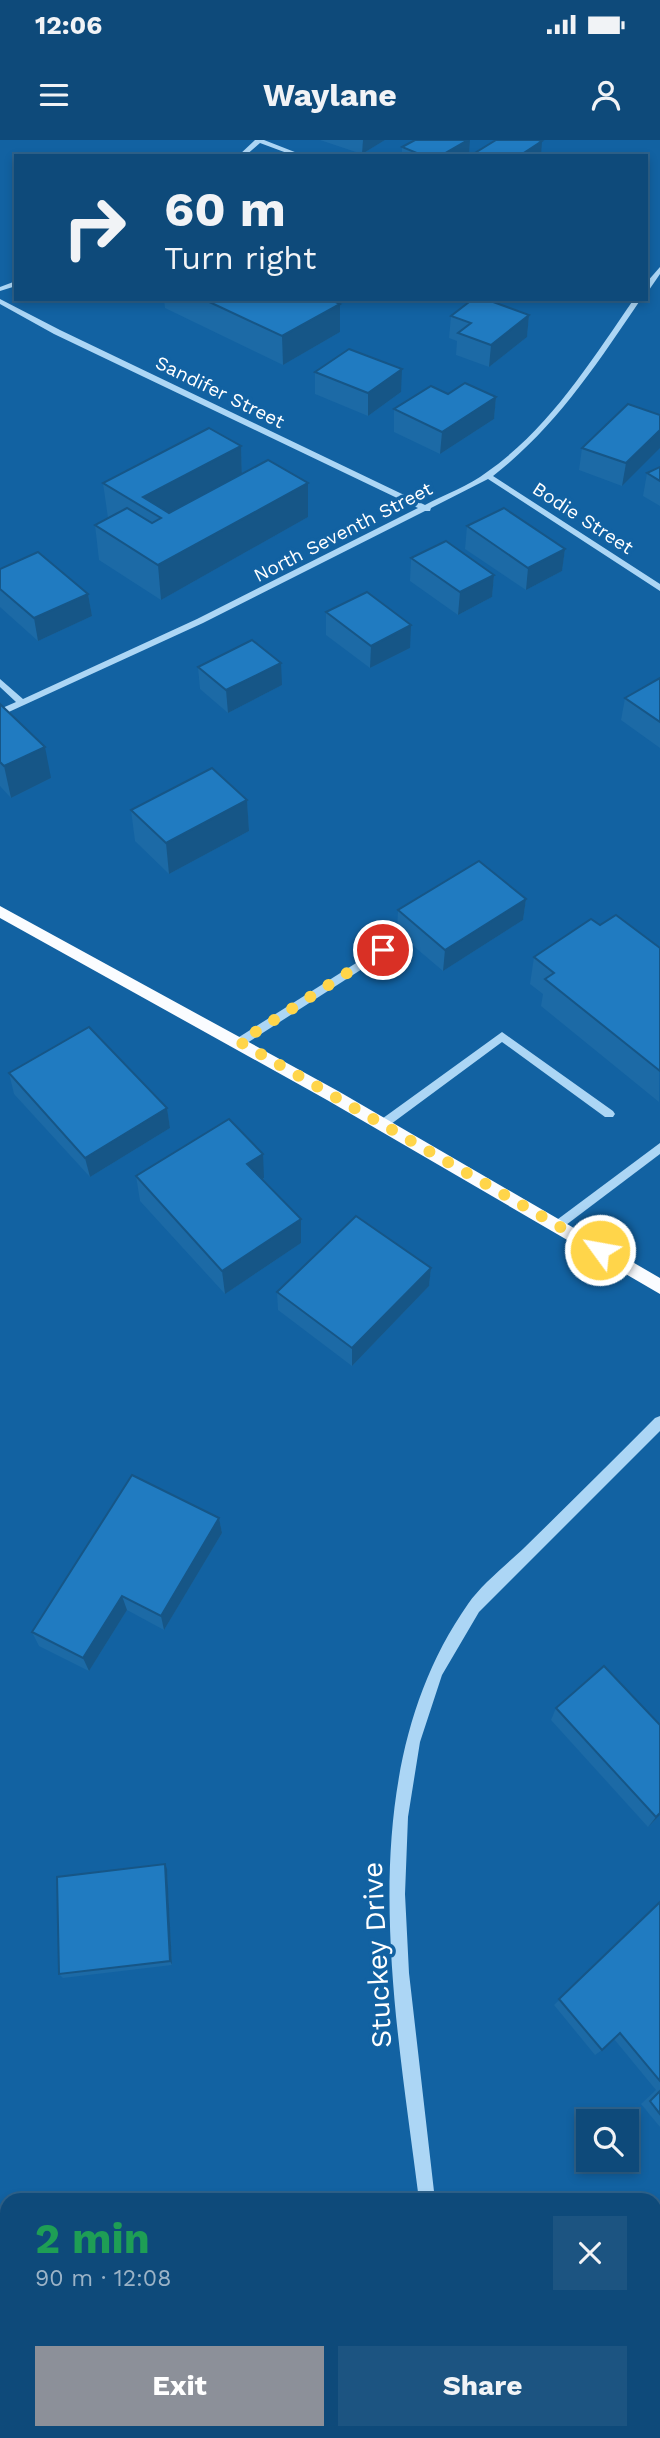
<!DOCTYPE html>
<meta charset="utf-8">
<style>
:root{--surface:#0e4a7a;--page:#1c5481;--text:#f1f3f6;--muted:#9bb3c7;--line:#2e628b;--accent:#8c9099}
body{margin:0;font-family:"Work Sans",sans-serif;background:var(--page);color:var(--text);height:100vh;display:flex;flex-direction:column;font-size:26px;white-space:nowrap}
*{box-sizing:border-box;margin:0}
p{font-size:23px;color:var(--muted)}
.icon{flex:none;width:38px;height:38px;fill:none;stroke:currentColor;stroke-width:2;stroke-linecap:round;stroke-linejoin:round}
.map{position:relative;flex:1;overflow:hidden}
.panel{position:absolute;left:0px;top:2053px;width:662px;height:247px;display:flex;flex-direction:column;background:var(--surface);border-radius:21px 21px 0 0;box-shadow:0 4px 10px #0003,0 0 0 2px var(--line)}
.panel>*{flex:none}
.top-card{position:absolute;left:14px;top:14px;width:634px;height:147px;border-radius:0px;box-shadow:0 4px 10px #0003,0 0 0 2px var(--line);background:#0e4a7a;color:var(--text);overflow:hidden}
.buttons{position:absolute;left:576px;top:1969px;display:grid;gap:14px}
.buttons a{display:grid;place-items:center;width:63px;height:63px;border-radius:0px;background:var(--surface);box-shadow:0 4px 10px #0003,0 0 0 2px var(--line);font-size:35px}
.pin{position:absolute;display:grid;place-items:center;width:60px;height:60px;color:#fff;margin:-30px;border:4px solid #fff;border-radius:50%;box-shadow:0 2px 7px #0007}
.me{position:absolute;width:77px;margin:-38px;rotate:302deg;stroke-linejoin:round;filter:drop-shadow(0 0 5px #0008)}
.turn{display:flex;align-items:center;gap:24px;height:147px;padding:0 35px;font-size:32px}
.turn .icon{width:91px;height:91px;stroke-width:2.5}
.turn b{display:block;font-size:49px;line-height:60px}
.round{display:grid;place-items:center;flex:none;width:74px;height:74px;border-radius:0px;background:var(--page)}
.headline{display:flex;align-items:center;justify-content:space-between;height:119px;padding:0 35px}
h1{font-size:42px;font-weight:700;line-height:52px;color:#1e9e55}
.action{display:flex;gap:14px;margin-top:auto;padding:14px 35px}
.action a{flex:1;height:80px;border-radius:0px;background:var(--accent);color:#fff;font-size:28px;font-weight:700;line-height:80px;text-align:center}
.action a+a{background:var(--page);color:var(--text)}
.status{display:flex;justify-content:space-between;align-items:center;height:49px;padding:0 35px;background:var(--surface);direction:ltr}
.status svg{height:19px;fill:currentColor}
header{display:flex;justify-content:space-between;align-items:center;height:91px;padding:0 35px;background:var(--surface);font-size:32px;font-weight:700}
.map>svg:first-child{display:block}
</style>
<div class="status"><b>12:06</b><svg viewBox="0 0 49 12"><path d="M0 12V9h3v3zM5 12V6h3v6zM10 12V3h3v9zM15 12V0h3v12zM26 1h20v11H26zM47 4h2v5h-2z"/></svg></div>
<header><svg class="icon" aria-label="menu" viewBox="0 0 24 24"><path d="M4 6h16M4 12h16M4 18h16"/></svg>Waylane<svg class="icon" aria-label="person" viewBox="0 0 24 24"><circle cx="12" cy="8" r="4"/><path d="M4 21q1-7 8-7t8 7"/></svg></header>
<div class="map">
<svg width="660" height="2298" viewBox="0 0 660 2298">
<rect width="100%" height="100%" fill="#1262a2"/>
<g fill="none" stroke-linecap="round" stroke-linejoin="round">
<g fill="#acd6f5" fill-rule="evenodd">
<path d="M255,0H264L305,16H295L260,3L245,16H238Z"/>
<path d="M660,127V134L649,150H646V143Z"/>
<path d="M16,141V146L0,151V147Z"/>
<path d="M0,159L60,190L425,365C445,354 469,346 487,332C550,288 591,221 634,159H641C597,224 556,287 493,336L660,444V451L488,339L431,368L430,371H425L203,483L0,576V569L16,562L0,547V539L23,559L197,479L418,368L54,194L0,164Z"/>
<path d="M383,806L387,807L388,810L387,813L244,905H236L235,902L236,899Z"/>
<path d="M502,892L613,971L615,974L613,977H605L502,902L387,987H379L377,984L379,981Z"/>
<path d="M660,1003V1014L562,1088H554L552,1085L554,1082Z"/>
<path d="M660,1276V1291L479,1472L442,1535L420,1602L408,1677L405,1754L409,1833L435,2060H419C395,1867 348,1635 468,1464C481,1445 507,1424 524,1408C568,1365 612,1321 655,1278Z"/>
<rect x="431" y="2292" width="18" height="6"/>
</g>
<path fill="#fafcff" fill-rule="evenodd" d="M0,766L338,951L660,1138V1154L327,960L0,778Z"/>
</g>
<g fill="#1c6aa6">
<path d="M320,0H385L362,14Z"/>
<path d="M415,0H470L469,16H402V7Z"/>
<path d="M164,159H329L340,192L283,225L165,168Z"/>
<path d="M529,175L527,197L489,227L456,215L457,201L449,198L451,176Z"/>
<path d="M315,232L401,252L368,276L315,254Z"/>
<path d="M448,254L496,257L494,279L440,314L394,292V269Z"/>
<path d="M660,275L622,346L579,330L582,308Z"/>
<path d="M241,306L242,334L308,343V377L161,460L99,420L95,385L108,378L103,343Z"/>
<path d="M660,327V366L643,356L647,333Z"/>
<path d="M467,386L565,409L562,431L526,450L465,409Z"/>
<path d="M411,418L494,435L492,457L458,475L410,441Z"/>
<path d="M0,429L88,454L92,476L38,501L0,467Z"/>
<path d="M326,472L410,508L370,528L326,495Z"/>
<path d="M198,527L282,545L228,573L200,549Z"/>
<path d="M660,538V608L621,580L625,558Z"/>
<path d="M0,564L51,638L11,658L0,646Z"/>
<path d="M247,660L249,691L169,734L135,701L131,670Z"/>
<path d="M526,759L523,780L443,831L397,792L398,770Z"/>
<path d="M600,785L660,808L659,962L541,866L543,854L530,844L534,817Z"/>
<path d="M9,933L167,968L170,988L90,1037L14,954Z"/>
<path d="M136,1036L264,1038L263,1040L301,1103L225,1154L140,1061Z"/>
<path d="M431,1128L429,1146L352,1226L278,1170L277,1152Z"/>
<path d="M219,1378L222,1393L164,1490L127,1470L89,1531L39,1506L32,1492Z"/>
<path d="M556,1568L660,1675L648,1687L551,1580Z"/>
<path d="M167,1729L172,1825L63,1838L59,1834Z"/>
<path d="M660,1762V1987L641,1964L656,1950L614,1899L602,1910L595,1915L554,1865Z"/>
</g>
<g fill="#165687">
<path d="M363,0H385L362,14Z"/>
<path d="M468,0H470L469,16H440Z"/>
<path d="M542,1L541,16H519Z"/>
<path d="M340,164V192L283,225L282,196Z"/>
<path d="M529,175L527,197L489,227L491,205Z"/>
<path d="M402,229L401,252L368,276V253Z"/>
<path d="M496,257L494,279L440,314L442,292Z"/>
<path d="M660,290V308L622,346L626,323Z"/>
<path d="M241,306L242,340L161,378L143,357Z"/>
<path d="M308,343V377L161,460L158,425Z"/>
<path d="M565,409L562,431L526,450L528,428Z"/>
<path d="M494,435L492,457L458,475L460,452Z"/>
<path d="M88,454L92,476L38,501L34,478Z"/>
<path d="M411,485L410,508L370,528L371,506Z"/>
<path d="M281,523L282,545L228,573L226,550Z"/>
<path d="M45,607L51,638L11,658L4,626Z"/>
<path d="M247,660L249,691L169,734L166,703Z"/>
<path d="M526,759L523,780L443,831L445,810Z"/>
<path d="M167,968L170,988L90,1037L85,1018Z"/>
<path d="M263,1014L264,1038L249,1048L247,1024Z"/>
<path d="M301,1079V1103L225,1154L222,1131Z"/>
<path d="M431,1128L429,1146L352,1226V1208Z"/>
<path d="M219,1378L222,1393L164,1490L161,1476Z"/>
<path d="M122,1456L127,1470L89,1531L83,1518Z"/>
<path d="M660,1673V1675L648,1687L656,1677Z"/>
<path d="M165,1724L167,1729L172,1825L170,1821Z"/>
</g>
<g fill="#207bc1" stroke="#165687" stroke-width="2">
<path d="M415,0H468L440,16H424L402,7Z"/>
<path d="M496,0H538L542,1L519,16H470Z"/>
<path d="M203,159H329L340,164L282,196Z"/>
<path d="M473,159H485L529,175L491,205L458,193L471,183L451,176Z"/>
<path d="M349,209L402,229L368,253L315,232Z"/>
<path d="M465,243L496,257L442,292L394,269L431,246L448,254Z"/>
<path d="M628,264L660,275V290L626,323L582,308Z"/>
<path d="M209,288L241,306L143,357L169,373L268,320L308,343L158,425L95,385L127,368L152,383L161,378L103,343Z"/>
<path d="M660,327V341L647,333Z"/>
<path d="M504,368L565,409L528,428L467,386Z"/>
<path d="M446,401L494,435L460,452L411,418Z"/>
<path d="M38,412L88,454L34,478L0,449V429Z"/>
<path d="M367,452L411,485L371,506L326,472Z"/>
<path d="M252,500L281,523L226,550L198,527Z"/>
<path d="M660,538V582L625,558Z"/>
<path d="M0,564L45,607L4,626L0,622Z"/>
<path d="M212,628L247,660L166,703L131,670Z"/>
<path d="M479,721L526,759L445,810L398,770Z"/>
<path d="M616,775L660,808V931L545,839L554,833L534,817L591,779L600,785Z"/>
<path d="M89,887L167,968L85,1018L9,933Z"/>
<path d="M229,979L263,1014L247,1024L301,1079L222,1131L136,1036Z"/>
<path d="M356,1076L431,1128L352,1208L277,1152Z"/>
<path d="M132,1335L219,1378L161,1476L122,1456L83,1518L32,1492Z"/>
<path d="M604,1526L660,1585V1673L656,1677L556,1568Z"/>
<path d="M165,1724L170,1821L59,1834L57,1737Z"/>
<path d="M660,1762V1941L620,1893L602,1910L559,1859Z"/>
<path d="M660,1951V1974L650,1961Z"/>
</g>
<g fill="none" stroke-linecap="round" stroke-linejoin="round">
<path stroke="#ffd54a" stroke-width="12" stroke-dasharray="0 21.6" d="M383,810L240,902L600,1110"/>
</g>
<g text-anchor="middle" dominant-baseline="central" stroke-width="7" stroke-linejoin="round" paint-order="stroke">
<g font-size="19" fill="#fff" stroke="#1262a2">
<text transform="translate(220 252) rotate(26)">Sandifer Street</text>
<text transform="translate(583 378) rotate(33)">Bodie Street</text>
<text transform="translate(343 392) rotate(-27)">North Seventh Street</text>
</g>
<g font-size="28" fill="#fff" stroke="#1262a2">
<text transform="translate(377 1815) rotate(-93)">Stuckey Drive</text>
</g>
</g>
</svg>
<div class="buttons">
<a><svg class="icon" aria-label="search" viewBox="0 0 24 24"><circle cx="10" cy="10" r="6"/><path d="M15 15l6 6"/></svg></a>
</div>
<div class="pin" style="left:383px;top:810px;background:#d93025"><svg class="icon" aria-label="arrive" viewBox="0 0 24 24"><path d="M6 21V4h12l-3 4 3 4H6"/></svg></div>
<svg class="me" style="left:600px;top:1110px" viewBox="-20 -20 40 40"><circle r="17" fill="#ffd54a" stroke="#fff" stroke-width="3"/><path d="M0-11L8 9 0 5-8 9z" fill="#fff"/></svg>
<div class="top-card">
<div class="turn"><svg class="icon" aria-label="right" viewBox="0 0 24 24"><path d="M7 20v-9h11M14 6l5 5-5 5"/></svg><div><b>60 m</b>Turn right</div></div>
</div>
<section class="panel">
<div class="headline"><div><h1>2 min</h1><p>90 m · 12:08</p></div><a class="round"><svg class="icon" aria-label="close" viewBox="0 0 24 24"><path d="M6 6l12 12M18 6L6 18"/></svg></a></div>
<div class="action"><a>Exit</a><a>Share</a></div>
</section>
</div>
